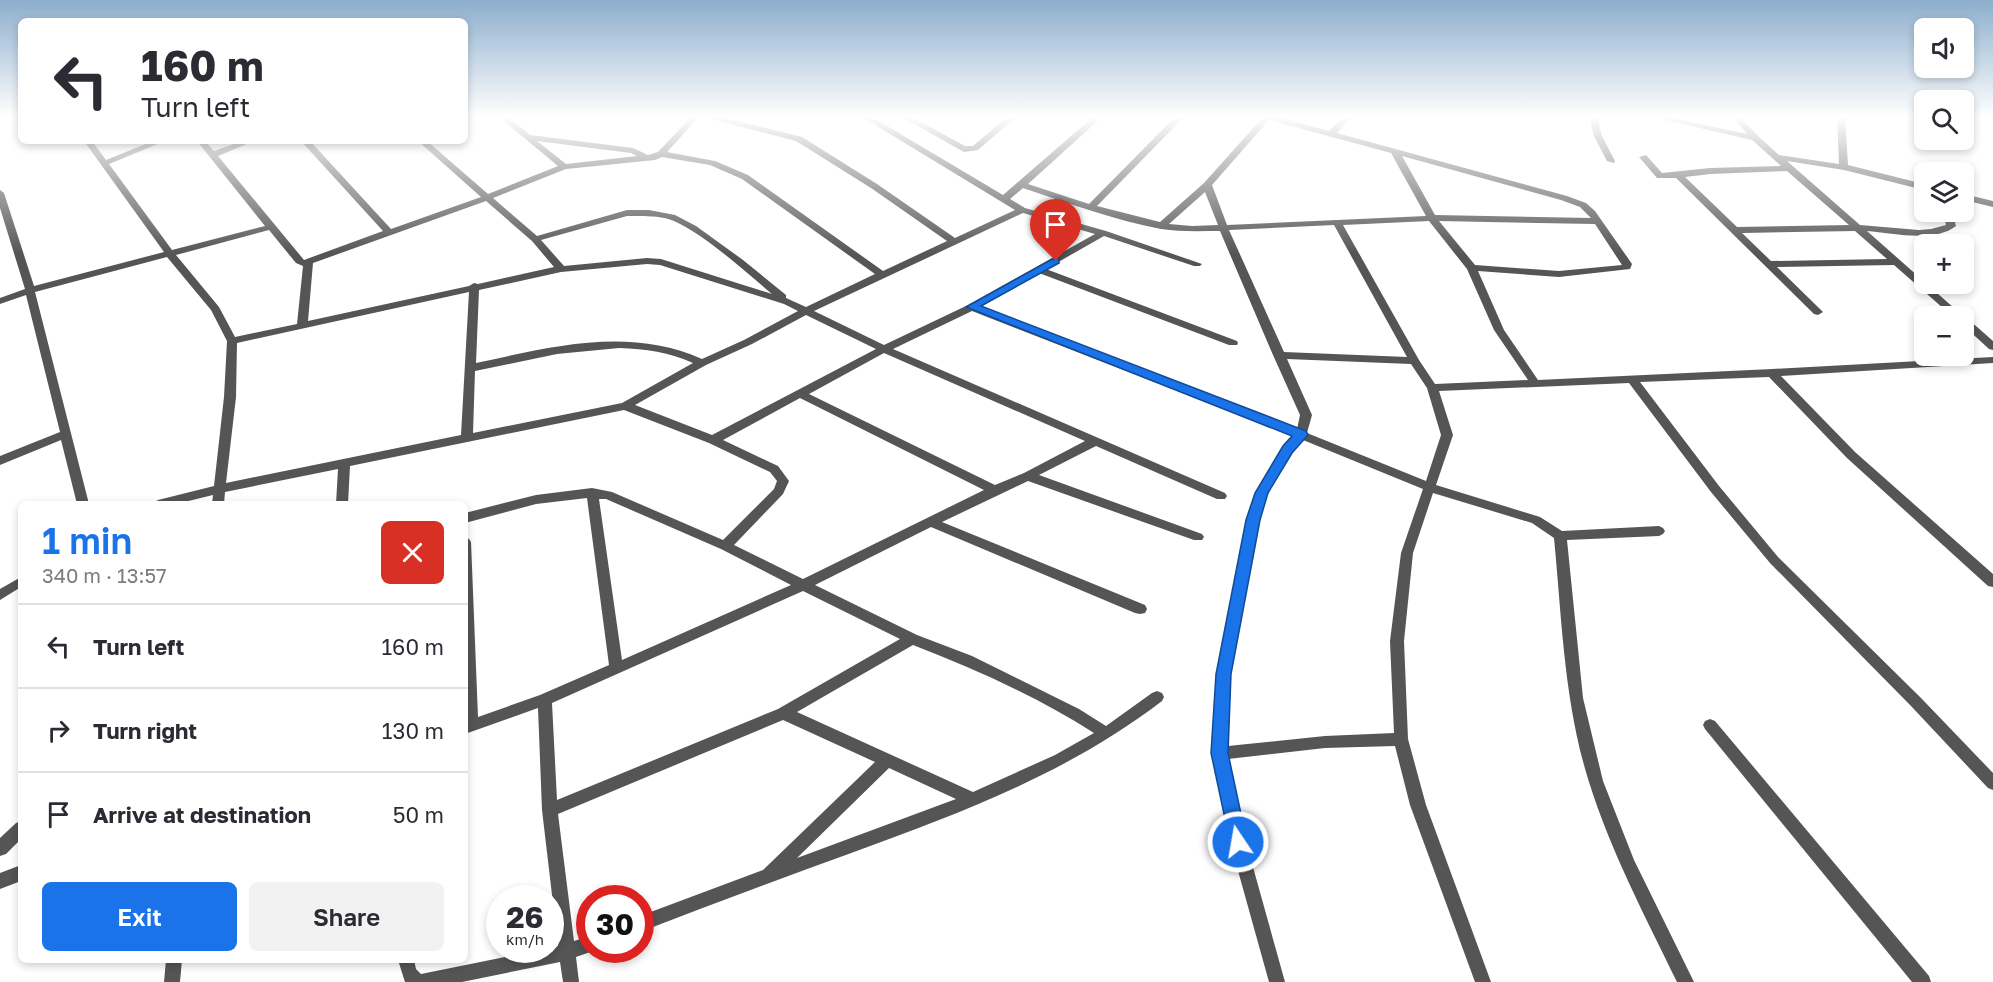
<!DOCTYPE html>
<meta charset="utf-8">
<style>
:root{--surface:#fff;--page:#f2f2f3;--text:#2b2b33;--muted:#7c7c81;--line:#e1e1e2;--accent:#1a73e8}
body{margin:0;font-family:"Golos Text",sans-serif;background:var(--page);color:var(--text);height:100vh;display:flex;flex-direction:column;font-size:22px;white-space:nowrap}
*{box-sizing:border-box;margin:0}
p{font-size:20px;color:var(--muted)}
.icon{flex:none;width:33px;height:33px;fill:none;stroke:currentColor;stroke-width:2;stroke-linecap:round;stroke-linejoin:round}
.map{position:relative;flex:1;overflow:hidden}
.drawer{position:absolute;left:18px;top:501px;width:450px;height:462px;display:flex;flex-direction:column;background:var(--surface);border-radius:9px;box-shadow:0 3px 9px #0003}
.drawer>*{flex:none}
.guide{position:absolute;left:18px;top:18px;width:450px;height:126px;border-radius:9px;box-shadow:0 3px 9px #0003;background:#fff;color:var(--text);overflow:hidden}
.tools{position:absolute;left:1914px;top:18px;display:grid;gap:12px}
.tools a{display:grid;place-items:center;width:60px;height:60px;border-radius:9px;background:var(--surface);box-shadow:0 3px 9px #0003;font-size:30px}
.speed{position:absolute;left:486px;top:885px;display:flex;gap:12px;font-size:30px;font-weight:700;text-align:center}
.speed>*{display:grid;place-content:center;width:78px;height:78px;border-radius:50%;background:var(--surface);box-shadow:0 3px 9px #0003;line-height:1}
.speed small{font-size:15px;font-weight:400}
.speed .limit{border:9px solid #d22;background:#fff;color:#111}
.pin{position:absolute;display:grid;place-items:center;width:51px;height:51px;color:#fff;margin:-62px -26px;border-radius:50% 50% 50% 0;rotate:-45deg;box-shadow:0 0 6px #0007}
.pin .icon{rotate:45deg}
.me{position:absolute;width:66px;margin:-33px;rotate:348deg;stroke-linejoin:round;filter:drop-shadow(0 0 4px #0008)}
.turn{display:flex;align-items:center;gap:21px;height:126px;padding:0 24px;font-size:27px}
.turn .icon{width:78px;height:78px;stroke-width:2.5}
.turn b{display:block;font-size:42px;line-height:51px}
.round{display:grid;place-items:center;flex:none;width:63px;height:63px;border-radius:9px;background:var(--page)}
.head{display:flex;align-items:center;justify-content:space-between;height:102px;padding:0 24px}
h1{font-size:36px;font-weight:600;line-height:45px;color:var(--accent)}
.action{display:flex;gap:12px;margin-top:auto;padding:12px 24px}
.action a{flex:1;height:69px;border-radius:9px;background:var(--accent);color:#fff;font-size:24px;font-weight:600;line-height:69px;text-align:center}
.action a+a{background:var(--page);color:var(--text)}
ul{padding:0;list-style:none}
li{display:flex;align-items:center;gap:18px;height:84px;padding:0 24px;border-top:2px solid var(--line)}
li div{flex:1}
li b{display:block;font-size:22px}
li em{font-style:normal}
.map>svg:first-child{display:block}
</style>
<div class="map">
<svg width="1993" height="982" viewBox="0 0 1993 982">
<rect width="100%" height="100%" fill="#fff"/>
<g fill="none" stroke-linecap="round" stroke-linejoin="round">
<path fill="#555" fill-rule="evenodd" d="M21,577V587L0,600V589Z"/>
<g fill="#555" fill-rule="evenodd">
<path d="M499,117H508L530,135L633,148L648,155L658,152L691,117H699L667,152L715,161L748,175L883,271L947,241L871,188L796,141L710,119L709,117H722L802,137L877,184L955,238L1015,210L862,117H872L1003,195L1093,117H1102L1028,184L1089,204L1175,117H1184L1097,206L1160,222L1204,183L1263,117H1278L1329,131L1343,117H1351L1337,133L1567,196L1586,203L1595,211L1632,264L1630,269L1559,277L1478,271L1504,330L1538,380L1772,369L1993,357V363L1781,376L1855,452L1993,574V587L1988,586L1847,458L1769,377L1640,382L1719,486L1778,557L1921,698L1993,773V790L1988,788L1911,706L1770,563L1711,492L1629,383L1439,391L1453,435L1436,485L1540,517L1562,531L1659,526L1663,528L1665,531L1663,534L1659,536L1567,540L1583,698L1603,781L1634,860L1694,982H1677C1645,916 1611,852 1589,782C1564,703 1562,620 1554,538L1532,523L1433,493L1413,553L1404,641L1408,739L1426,805L1491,982H1475L1410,805L1395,746L1325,748L1228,759L1246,842L1285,982H1269L1230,842L1213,753L1217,674L1247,520L1255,493L1283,446L1293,436L972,311L893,349L1225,493L1227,496L1225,499H1217L1096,446L1039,475L1202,534L1204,537L1202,540H1194L1028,481L942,522L1145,605L1147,609L1145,613L1140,614L1135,613L931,527L815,585L917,635L972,656L1079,709L1106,726L1152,693L1157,691L1162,693L1164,697L1162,701C1068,773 963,812 854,852C782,878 711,905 640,932V916L763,870L875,762L783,720L558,814L574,941L590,936V950H596L576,957L579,982H563L560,962L462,982H405L398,960H414L416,969L421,974L539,950H550V947L558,946L542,810L538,708L465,734V537L469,539L471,542L478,717L540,695L609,665L587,498L536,504L465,523V513L536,495L592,488L612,492L723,540L774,489L777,481L770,472L709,443L624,410L350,466L348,504H336L338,469L225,492L224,504H212L213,495L176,504H152L158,500L214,486L224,397L227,341L211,310L167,257L35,292L89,504H77L61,440L0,465V456L60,432L26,295L0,304V298L25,289L0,208V190L4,193L34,286L164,252L84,141H92L106,160L153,141H165L109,164L172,250L265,226L197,141H205L214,151L242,141H254L218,156L304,260L383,231L301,141H310L391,229L481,197L418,141H427L488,194L558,166ZM1269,120L1391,153L1426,216L1227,225L1212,185ZM537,141L631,153L637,156L566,164ZM1402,156L1561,200L1580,207L1591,218L1435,215ZM662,157L710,165L742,179L875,274L806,307L786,298V295L743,260L696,226L675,215L649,210H627L537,236L493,198L566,169L655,160ZM1023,188C1068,203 1114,220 1161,229C1180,232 1200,231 1220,231L1273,355L1300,415L1297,429L980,307L1039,273L1229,345H1237L1238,343L1237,341L1046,269L1104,236L1194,266H1200L1202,264L1106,231L1025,208L1010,199ZM1205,192L1218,225L1192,226L1169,224ZM486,201L532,241L554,267L478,284L474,283L469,286L308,321L313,263ZM1023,213L1095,234L968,305L884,345L814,311ZM627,216C642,216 660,215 674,221C705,235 745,271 772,294L661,259L647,258L564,266L541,240ZM1429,221L1467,269L1494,330L1528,380L1435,384L1419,360L1343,225ZM1439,221L1595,224L1622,265L1559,271L1475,265ZM1334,225L1407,357L1284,352L1229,230ZM269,230L296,263L303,266L297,324L235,337L219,307L176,255ZM647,264L660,265L784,304L798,311L744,340L702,359C628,326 551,347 476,363L479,290L561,272ZM469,292L461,435L226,483L236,397L237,343ZM806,315L876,349L712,435L635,405L706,365L752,344ZM619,348C646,349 669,352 693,363L622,403L473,433L475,371L557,354ZM884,353L1085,441L1024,473L995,485L809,394ZM1287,359L1411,364L1427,388L1441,435L1426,481L1307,433L1312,415ZM800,398L984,490L803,579L734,545L783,494L789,481L778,466L723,440ZM1303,440L1423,489L1401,553L1390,641L1394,733L1325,736L1228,746L1231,674L1259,520L1267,493L1291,452ZM599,499H606L721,549L791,585L622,660ZM803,591L900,639L778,709L557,800L552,703ZM913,645C975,669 1038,697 1094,733L1055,755L973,792L797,712ZM889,768L956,799L797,858Z"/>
<path d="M902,117H912L965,146H973L1007,117H1016L978,150L964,152Z"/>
<path d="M1589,117H1597L1602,136L1615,161L1614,163L1607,161L1594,136Z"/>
<path d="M1652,117H1667L1747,134L1732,117H1740L1758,136L1779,155L1839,164L1837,117H1845L1848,165L1924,184V190L1844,170L1787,161L1860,225L1919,230L1931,229L1946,225L1943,212H1952L1956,226C1935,243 1892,233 1867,231L1963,316H1952L1894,265L1777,267L1823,312L1818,315L1814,314L1676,178H1657L1639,157L1646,155L1662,173L1710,168L1781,166L1752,140ZM1787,171L1849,225L1737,227L1685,177L1710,174ZM1855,231L1887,259L1771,261L1742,233Z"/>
<path d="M1964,194L1993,201V207L1964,200Z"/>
<path d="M1964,318L1968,319L1993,341V350L1989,349L1964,326Z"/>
<path d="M1710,719L1715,721L1929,976L1931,982H1912L1705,729L1703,725L1705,721Z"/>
<path d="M21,821V839L6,854L0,856V838L16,823Z"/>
<path d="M21,865V881L0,889V873Z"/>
<path d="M166,960H182L180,982H164Z"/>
</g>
</g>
<linearGradient id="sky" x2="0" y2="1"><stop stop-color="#8cadcc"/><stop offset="0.46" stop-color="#fff"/><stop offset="1" stop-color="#fff" stop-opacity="0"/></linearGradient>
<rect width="1993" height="254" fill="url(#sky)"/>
<path fill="#1a73e8" stroke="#114b97" stroke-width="1.5" d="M1056,257L1059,258V263L981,306L1306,431L1308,435L1292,453L1268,493L1260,520L1231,674L1228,753L1247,842L1245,848L1238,850L1232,848L1230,842L1211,753L1216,674L1246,520L1255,493L1283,446L1292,436L966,307Z"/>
</svg>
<div class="tools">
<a><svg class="icon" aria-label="sound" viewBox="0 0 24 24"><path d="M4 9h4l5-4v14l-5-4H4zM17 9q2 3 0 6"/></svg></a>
<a><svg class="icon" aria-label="search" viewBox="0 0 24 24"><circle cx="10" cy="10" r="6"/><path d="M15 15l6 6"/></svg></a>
<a><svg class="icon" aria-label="layers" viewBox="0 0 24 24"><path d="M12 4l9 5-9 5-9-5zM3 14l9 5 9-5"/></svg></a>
<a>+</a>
<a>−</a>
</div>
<div class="speed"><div>26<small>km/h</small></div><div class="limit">30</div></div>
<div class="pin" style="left:1056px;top:261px;background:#d93025"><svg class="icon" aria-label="arrive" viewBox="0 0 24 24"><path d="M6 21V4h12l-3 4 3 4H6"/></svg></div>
<svg class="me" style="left:1238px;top:842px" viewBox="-20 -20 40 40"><circle r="17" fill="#1a73e8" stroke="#fff" stroke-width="3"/><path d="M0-11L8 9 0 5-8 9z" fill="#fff"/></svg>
<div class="guide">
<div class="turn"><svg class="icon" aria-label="left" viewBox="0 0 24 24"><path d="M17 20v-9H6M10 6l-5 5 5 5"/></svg><div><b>160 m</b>Turn left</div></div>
</div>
<section class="drawer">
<div class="head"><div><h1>1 min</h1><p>340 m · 13:57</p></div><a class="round" style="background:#d93025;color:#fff"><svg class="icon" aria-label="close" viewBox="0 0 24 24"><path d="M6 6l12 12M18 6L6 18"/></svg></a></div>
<ul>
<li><svg class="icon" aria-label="left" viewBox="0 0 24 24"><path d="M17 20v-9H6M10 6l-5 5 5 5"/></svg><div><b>Turn left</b></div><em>160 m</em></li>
<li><svg class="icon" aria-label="right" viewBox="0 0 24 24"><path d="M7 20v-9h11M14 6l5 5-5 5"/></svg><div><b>Turn right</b></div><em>130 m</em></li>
<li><svg class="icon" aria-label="arrive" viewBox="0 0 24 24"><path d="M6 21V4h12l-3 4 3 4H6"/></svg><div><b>Arrive at destination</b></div><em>50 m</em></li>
</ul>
<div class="action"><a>Exit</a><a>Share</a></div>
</section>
</div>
